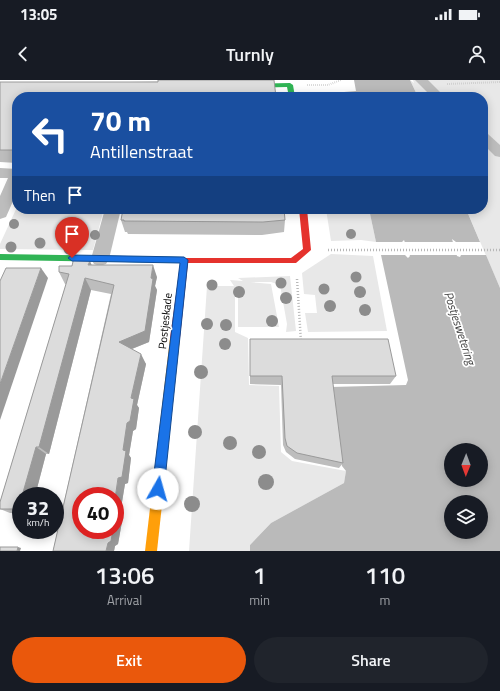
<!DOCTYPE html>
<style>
:root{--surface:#171b24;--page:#20242c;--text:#f1f3f6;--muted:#9ea1a6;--accent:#ea580c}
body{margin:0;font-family:"Titillium Web",sans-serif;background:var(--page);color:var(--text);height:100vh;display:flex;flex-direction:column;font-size:15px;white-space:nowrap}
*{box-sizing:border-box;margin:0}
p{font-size:13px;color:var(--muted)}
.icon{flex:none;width:22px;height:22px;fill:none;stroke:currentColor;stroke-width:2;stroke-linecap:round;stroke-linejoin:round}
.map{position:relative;height:471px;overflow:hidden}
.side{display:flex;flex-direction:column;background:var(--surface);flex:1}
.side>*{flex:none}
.hud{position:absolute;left:12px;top:12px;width:476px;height:122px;border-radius:16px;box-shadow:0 2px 10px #0003;background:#1a4fa0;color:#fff;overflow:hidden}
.needle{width:26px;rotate:181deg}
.controls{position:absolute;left:444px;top:363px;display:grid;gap:8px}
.controls a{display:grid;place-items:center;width:44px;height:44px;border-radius:50%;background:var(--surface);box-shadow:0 2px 10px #0003;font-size:20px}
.speed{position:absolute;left:12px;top:407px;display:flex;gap:8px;font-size:20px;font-weight:700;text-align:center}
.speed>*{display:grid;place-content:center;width:52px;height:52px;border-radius:50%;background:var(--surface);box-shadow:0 2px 10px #0003;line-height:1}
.speed small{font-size:10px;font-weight:400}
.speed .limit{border:6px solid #d22;background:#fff;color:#111}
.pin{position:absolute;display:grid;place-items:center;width:34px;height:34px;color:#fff;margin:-41px -17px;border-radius:50% 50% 50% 0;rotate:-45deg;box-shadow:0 0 4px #0007}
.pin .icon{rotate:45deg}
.me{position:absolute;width:44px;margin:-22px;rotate:7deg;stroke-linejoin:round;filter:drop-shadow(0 0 3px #0008)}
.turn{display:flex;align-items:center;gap:14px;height:84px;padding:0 12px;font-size:18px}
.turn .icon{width:52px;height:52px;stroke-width:2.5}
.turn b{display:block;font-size:28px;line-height:34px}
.then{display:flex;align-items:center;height:38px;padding:0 12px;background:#0003;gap:8px;font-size:15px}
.eta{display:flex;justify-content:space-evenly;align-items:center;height:68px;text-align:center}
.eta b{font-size:24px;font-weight:600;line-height:28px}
.primary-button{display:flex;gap:8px;margin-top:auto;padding:8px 12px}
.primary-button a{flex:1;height:46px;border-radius:24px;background:var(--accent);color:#fff;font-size:16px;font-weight:600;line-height:46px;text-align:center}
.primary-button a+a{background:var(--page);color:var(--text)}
.status{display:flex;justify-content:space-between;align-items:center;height:28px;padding:0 20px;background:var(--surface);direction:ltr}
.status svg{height:11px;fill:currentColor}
header{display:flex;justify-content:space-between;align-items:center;height:52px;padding:0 12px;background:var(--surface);font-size:18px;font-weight:600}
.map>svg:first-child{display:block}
</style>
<div class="status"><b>13:05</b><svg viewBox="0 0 49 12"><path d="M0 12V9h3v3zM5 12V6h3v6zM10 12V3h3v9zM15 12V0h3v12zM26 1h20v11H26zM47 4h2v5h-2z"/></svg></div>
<header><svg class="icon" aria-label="back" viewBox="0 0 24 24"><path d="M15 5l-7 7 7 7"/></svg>Turnly<svg class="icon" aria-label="person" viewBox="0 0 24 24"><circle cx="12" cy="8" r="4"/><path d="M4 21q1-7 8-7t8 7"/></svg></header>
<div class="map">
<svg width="500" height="471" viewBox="0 0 500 471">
<rect width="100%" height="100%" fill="#fff"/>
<g fill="#e8e8e8">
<path d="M410,0L414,3L413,0H500V208L466,129H483V17H418Z"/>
<path d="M310,12H344L345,17H311Z"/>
<path d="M17,127V129H104L93,170L0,169V164Z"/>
<path d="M326,129H369L376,162L361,160L331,161Z"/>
<path d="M331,174L373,176L387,251L308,252L305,233H317L315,215L304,214L302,193Z"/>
<path d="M290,196L296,251L286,252L287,244L280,205L271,202H250L271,204L279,247H238V210L235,207V252L248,258L249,305L279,306L281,372L292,381L346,391L344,403L271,443L250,465V471H189L207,206H234L230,200L243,201L238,198Z"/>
</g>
<g fill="#bababa" fill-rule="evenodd">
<path d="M354,0H410L418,17H345L344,12L356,11Z"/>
<path d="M369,129H466L480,162H456L452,159L457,176L460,177L461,175H486L500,208V471H250V465L271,443L344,403L346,391L342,386L331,307L406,305L408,300L381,175H405L408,178L410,176L404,160L402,162H376ZM451,370H481V400H451ZM451,422H481V452H451Z"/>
</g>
<path fill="#fff" d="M404,162H454L459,175H408Z"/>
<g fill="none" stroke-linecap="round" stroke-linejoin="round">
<g stroke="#b8b8b8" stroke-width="2" stroke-dasharray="0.5 1.5" stroke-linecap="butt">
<path d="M447,4L500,2"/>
<path d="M307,5H328L341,0"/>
</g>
<g stroke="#b8b8b8" stroke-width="2.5" stroke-dasharray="1 2" stroke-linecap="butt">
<path d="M328,170H500"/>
<path d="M297,199L301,262"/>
</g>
<g fill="#bdbdbd" fill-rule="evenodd">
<path d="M415,0H428L445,17H432Z"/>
<path d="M483,53L488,54L500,65V77L495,76L483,64Z"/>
<path d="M0,88L17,89V112L6,137L0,139V116L8,98H0Z"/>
<path d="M105,129H121L109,179L106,184L100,186L94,184L91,179Z"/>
</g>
<g fill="#30b455" fill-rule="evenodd">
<path d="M290,3L293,5L295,17H289L287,7L245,8L242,6L245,4Z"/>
<path d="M0,174L184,177L188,180L184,183L0,180Z"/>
</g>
<path fill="#ff9f0a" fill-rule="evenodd" d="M175,254L178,255L180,258L157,471H145L170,258L172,255Z"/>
<path fill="#e5322d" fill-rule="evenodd" d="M299,129H307L311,170L296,183H188L180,258L178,261L175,262L172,261L170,258L181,178H291L303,169Z"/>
</g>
<g fill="#8c8c8c">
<circle cx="14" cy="144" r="5"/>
<circle cx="351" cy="154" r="5"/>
<circle cx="95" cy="155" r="5"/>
<circle cx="40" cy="163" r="5.5"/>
<circle cx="11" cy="167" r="5.5"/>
<circle cx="69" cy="169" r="5.5"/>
<circle cx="356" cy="197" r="5.5"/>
<circle cx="281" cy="203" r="5.5"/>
<circle cx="212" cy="205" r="5.5"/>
<circle cx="324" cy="209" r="5.5"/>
<circle cx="239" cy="212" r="6"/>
<circle cx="360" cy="212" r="6"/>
<circle cx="286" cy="218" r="6"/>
<circle cx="330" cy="226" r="6"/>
<circle cx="365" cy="230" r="6"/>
<circle cx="272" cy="241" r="6"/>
<circle cx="207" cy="244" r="6"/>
<circle cx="226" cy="245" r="6"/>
<circle cx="225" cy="264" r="6"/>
<circle cx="201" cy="292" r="7"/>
<circle cx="195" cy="352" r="7"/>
<circle cx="230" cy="363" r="7"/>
<circle cx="259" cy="372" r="7"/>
<circle cx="266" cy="402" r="8"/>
<circle cx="192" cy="424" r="8"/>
</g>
<g fill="#bdbdbd">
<path d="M274,0L17,17V83L0,82V2H128Z"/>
<path d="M121,140H285L284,152L262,155L128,154L127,152H125Z"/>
<path d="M92,185L157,197L155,206L157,210L149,262L132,269L146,284L137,325L139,328L136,349L133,351L129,375L131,378L128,403L125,404L120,434L123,436L118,464L115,466L114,471H53L111,214L91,210L49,374H46L35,416H21V433H10L0,429V422L66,204H65L59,192Z"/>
<path d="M250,259L396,296L390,304H333L343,383L339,388L295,379L286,372L283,365L281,305L250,304Z"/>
</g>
<g fill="#9a9a9a">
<path d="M90,181L95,193L88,185Z"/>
<path d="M153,185L157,197L155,206L157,210L149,262L124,272L119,262L151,198Z"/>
<path d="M41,188L48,198L0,340V304Z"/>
<path d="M85,198L91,210L49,374L39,367Z"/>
<path d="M141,274L146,284L137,325L139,328L136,349L133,351L129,375L131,378L128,403L125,404L120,434L123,436L118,464L115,466L114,471H106L108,463L113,450H115V419L131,318Z"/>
<path d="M36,367L46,374L35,416H22Z"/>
<path d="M21,421V430L19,429Z"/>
<path d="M18,467L21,468L20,471H17Z"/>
</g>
<g fill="#dcdcdc" stroke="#9a9a9a">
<path d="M158,0H274L276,17H17V70H0V2H158Z"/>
<path d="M123,129H284L285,140L263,142L124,141V140H121Z"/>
<path d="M74,177L90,181L88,185H153L151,198L153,199L145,251L119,262L141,274L131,318L134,319L130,341L127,343L123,370L126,371L122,397L118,398L115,419V416H81V450H113L111,461L108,463L106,471H53L114,205L85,198L39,367H36L22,416H21V421L19,429H0V422L69,194L59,192V186H72Z"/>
<path d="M6,188H41L0,304V201Z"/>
<path d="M250,259H388L396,296H332L343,383L297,373L287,366L285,358L282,296H250Z"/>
<path d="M0,467H18L17,471H0Z"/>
</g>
<path fill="#1a73e8" stroke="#114b97" d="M72,175L184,177L188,180L164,409L162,413L158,415L154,413L152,409L180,183L72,181L68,178Z"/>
<g text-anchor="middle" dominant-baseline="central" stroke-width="3.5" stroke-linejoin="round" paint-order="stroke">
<g font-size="11" fill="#000" stroke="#fff">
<text transform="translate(165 241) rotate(-84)">Postjeskade</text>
</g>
<g font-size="12" font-style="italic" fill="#3e3e3e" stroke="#fff">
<text transform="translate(460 248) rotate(72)">Postjeswetering</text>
</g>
</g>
</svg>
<div class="controls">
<a><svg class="needle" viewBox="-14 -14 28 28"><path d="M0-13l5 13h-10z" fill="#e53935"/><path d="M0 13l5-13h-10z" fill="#9ea1a6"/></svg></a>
<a><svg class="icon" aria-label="layers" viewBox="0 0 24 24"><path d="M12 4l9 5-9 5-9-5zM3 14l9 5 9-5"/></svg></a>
</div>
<div class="speed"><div>32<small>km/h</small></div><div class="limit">40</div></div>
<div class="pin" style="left:72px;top:178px;background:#d93025"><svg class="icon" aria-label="arrive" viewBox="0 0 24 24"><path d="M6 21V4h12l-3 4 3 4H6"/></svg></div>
<svg class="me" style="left:158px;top:409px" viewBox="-20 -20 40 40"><circle r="19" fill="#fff"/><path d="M0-13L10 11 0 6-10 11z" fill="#1a73e8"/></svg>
<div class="hud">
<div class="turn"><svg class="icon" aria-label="left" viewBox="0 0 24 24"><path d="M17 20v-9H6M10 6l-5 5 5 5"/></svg><div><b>70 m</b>Antillenstraat</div></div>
<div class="then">Then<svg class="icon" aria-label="arrive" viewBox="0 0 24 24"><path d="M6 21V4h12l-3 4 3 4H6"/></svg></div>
</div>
</div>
<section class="side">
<div class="eta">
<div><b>13:06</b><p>Arrival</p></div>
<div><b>1</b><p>min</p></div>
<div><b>110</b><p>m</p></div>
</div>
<div class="primary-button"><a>Exit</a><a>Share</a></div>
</section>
